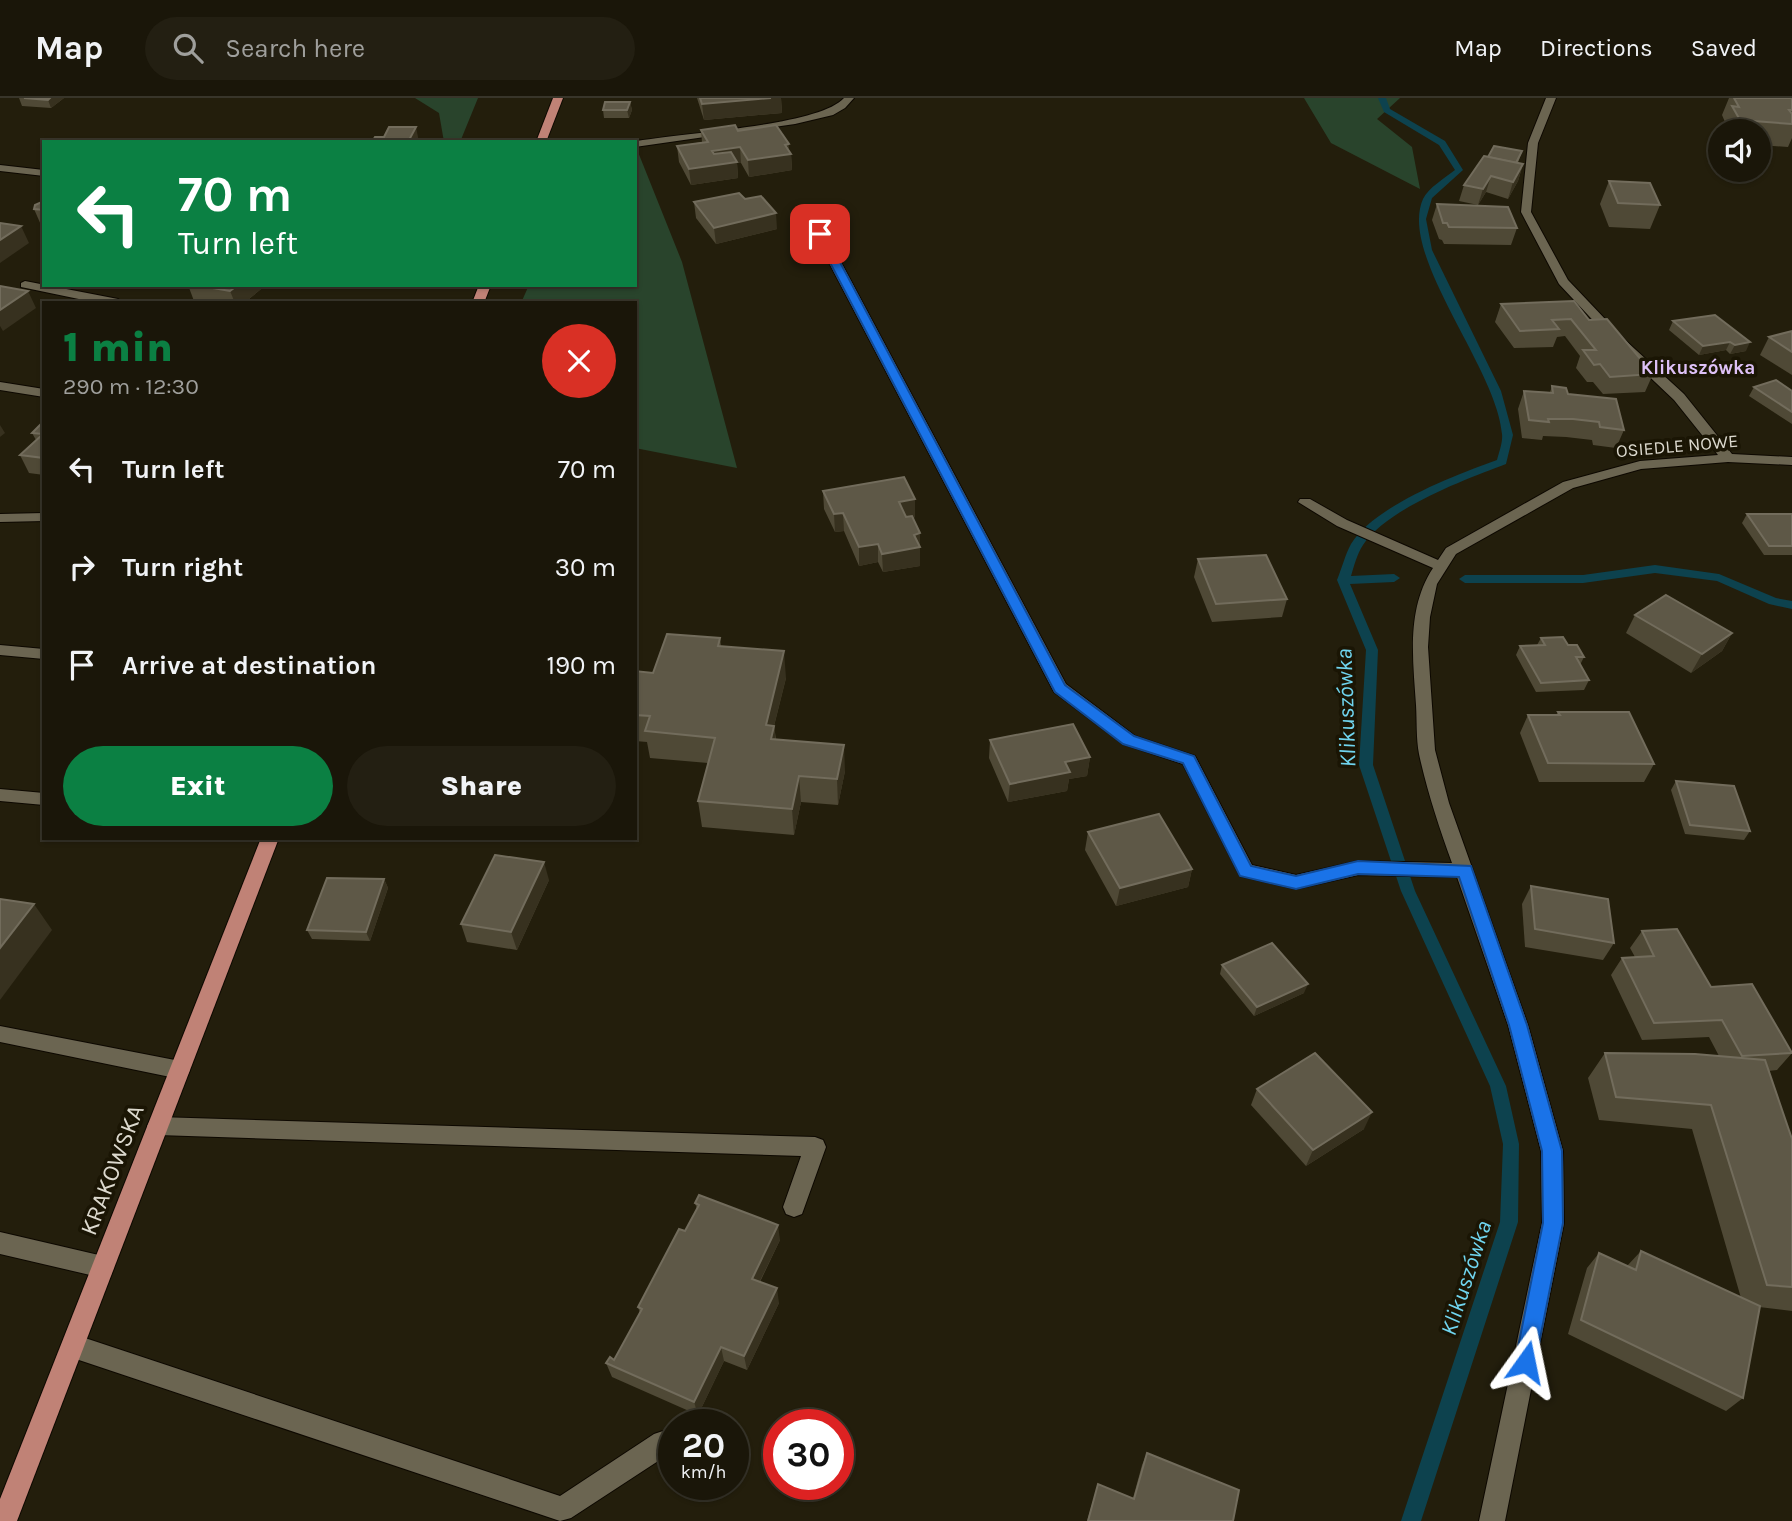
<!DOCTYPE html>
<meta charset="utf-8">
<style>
:root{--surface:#1a1609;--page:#231f12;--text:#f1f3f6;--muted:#9f9f9c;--line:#38352a;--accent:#0b8043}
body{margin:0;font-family:Karla,sans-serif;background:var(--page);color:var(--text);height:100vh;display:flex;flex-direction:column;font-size:26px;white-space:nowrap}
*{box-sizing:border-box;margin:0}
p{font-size:23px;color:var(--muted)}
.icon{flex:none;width:38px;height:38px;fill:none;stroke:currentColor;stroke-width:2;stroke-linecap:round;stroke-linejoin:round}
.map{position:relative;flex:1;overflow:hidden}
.sheet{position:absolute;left:42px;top:203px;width:595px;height:539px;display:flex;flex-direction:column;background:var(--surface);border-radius:0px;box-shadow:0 2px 5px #0004,0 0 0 2px var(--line)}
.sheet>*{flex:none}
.hud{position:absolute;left:42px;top:42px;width:595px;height:147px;border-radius:0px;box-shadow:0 2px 5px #0004,0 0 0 2px var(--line);background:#0b8043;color:#fff;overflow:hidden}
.buttons{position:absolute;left:1708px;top:21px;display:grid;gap:14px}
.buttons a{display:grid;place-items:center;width:63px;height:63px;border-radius:50%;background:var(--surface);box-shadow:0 2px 5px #0004,0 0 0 2px var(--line);font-size:35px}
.speed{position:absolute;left:658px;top:1311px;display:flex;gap:14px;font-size:35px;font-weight:700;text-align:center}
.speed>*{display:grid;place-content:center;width:91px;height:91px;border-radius:50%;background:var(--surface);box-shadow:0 2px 5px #0004,0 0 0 2px var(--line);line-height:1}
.speed small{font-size:18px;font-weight:400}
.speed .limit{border:10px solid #d22;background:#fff;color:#111}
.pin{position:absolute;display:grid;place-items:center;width:60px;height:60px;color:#fff;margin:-30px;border-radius:14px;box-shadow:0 4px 10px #0006}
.me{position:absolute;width:77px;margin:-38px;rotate:12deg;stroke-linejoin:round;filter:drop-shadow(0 0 5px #0008)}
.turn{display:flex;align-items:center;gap:24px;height:147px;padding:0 21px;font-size:32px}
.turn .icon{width:91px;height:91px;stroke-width:2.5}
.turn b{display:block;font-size:49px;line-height:60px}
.round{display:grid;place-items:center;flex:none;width:74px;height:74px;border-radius:37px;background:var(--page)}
.head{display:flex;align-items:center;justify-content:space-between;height:119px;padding:0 21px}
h1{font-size:42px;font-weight:800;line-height:52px;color:var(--accent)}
.action{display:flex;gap:14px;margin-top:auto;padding:14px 21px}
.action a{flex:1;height:80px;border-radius:42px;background:var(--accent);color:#fff;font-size:28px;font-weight:800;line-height:80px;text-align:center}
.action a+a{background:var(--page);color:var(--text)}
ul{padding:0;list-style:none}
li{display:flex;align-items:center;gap:21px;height:98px;padding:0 21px}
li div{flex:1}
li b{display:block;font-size:26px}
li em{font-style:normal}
header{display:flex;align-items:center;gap:42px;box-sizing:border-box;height:98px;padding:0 35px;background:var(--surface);border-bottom:2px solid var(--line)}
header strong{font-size:33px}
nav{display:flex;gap:38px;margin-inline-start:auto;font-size:24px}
.search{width:490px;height:63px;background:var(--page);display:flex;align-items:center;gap:18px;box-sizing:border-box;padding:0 24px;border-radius:38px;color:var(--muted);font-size:26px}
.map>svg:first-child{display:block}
</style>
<header>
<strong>Map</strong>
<div class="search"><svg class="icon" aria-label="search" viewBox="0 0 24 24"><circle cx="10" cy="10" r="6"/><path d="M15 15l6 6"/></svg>Search here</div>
<nav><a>Map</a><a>Directions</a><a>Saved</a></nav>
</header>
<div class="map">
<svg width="1792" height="1423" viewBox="0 0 1792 1423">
<rect width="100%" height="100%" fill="#231e0c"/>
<g fill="#29442c">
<path d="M415,0H478L460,44H444L439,15Z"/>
<path d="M1304,0H1400L1377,21L1412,49L1420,91L1331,45Z"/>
<path d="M635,54H638L682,164L737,370L635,350V205H521L529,187H635Z"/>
</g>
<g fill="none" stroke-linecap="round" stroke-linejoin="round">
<g fill="#0d424e" fill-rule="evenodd">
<path d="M1378,0H1386L1390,11L1445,43L1463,72L1432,100L1426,121L1432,152L1501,293L1513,337L1506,366C1466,381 1386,411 1363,447C1357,456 1354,468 1351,478L1394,476L1400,480L1394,484L1350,486L1378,552L1373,667L1415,793L1506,988L1519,1046L1518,1124L1421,1423H1401L1500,1124L1503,1046L1490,988L1401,793L1359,667L1366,552L1337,482C1342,470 1345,457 1351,446C1374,408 1455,377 1497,362C1499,354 1503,344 1502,336C1497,270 1398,157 1423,101C1428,90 1445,80 1455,72L1439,47L1384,14Z"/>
<path d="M1655,467L1719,476L1776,500L1792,503V511L1769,506L1717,483L1655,475L1583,485H1465L1459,481L1465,477H1583Z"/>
</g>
<g stroke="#0d0800" stroke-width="2">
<g id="minor">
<path d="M844,0H854L845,10L833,17L795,26L635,49V44H632C675,35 818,29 844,0Z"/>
<path d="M1546,0H1556L1538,45L1531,114L1568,182L1625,242L1684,296L1732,356L1792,359V367L1728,364L1641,371L1573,390L1456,456L1437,486L1430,519L1428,549L1435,652L1449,705L1528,927L1563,1053L1564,1125L1505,1423H1479L1542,1125L1541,1053L1508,927L1457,779L1358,777L1296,791L1240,778L1183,666L1123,646L1054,594L814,136L820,133L826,136L1066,586L1135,638L1195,658L1252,767L1296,777L1358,763L1452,765C1439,729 1427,693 1419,656C1416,640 1417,623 1416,607C1413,561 1406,511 1433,470L1337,428L1298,404L1300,401H1310L1347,422L1438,462L1446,450L1563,384L1640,363L1718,357L1674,302L1617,248L1559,186L1521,114L1528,45Z"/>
<path d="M0,67L44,72V78L0,73Z"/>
<path d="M25,183L118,201L124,205H98L21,189V185Z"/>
<path d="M0,284L44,291V299L0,292Z"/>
<path d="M44,415V423L0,424V416Z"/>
<path d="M0,547L44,551V561L0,557Z"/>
<path d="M0,691L44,695V707L0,703Z"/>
<path d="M0,928L180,963L187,966L190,972L187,978L180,981L0,944Z"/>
<path d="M158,1019L815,1039L823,1042L826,1049L802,1116L794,1119L786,1116L783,1109L801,1058L158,1037L151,1035L147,1028L151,1021Z"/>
<path d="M0,1134L103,1158L111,1161L114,1169L111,1177L103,1180L0,1156Z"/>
<path d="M73,1236L560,1398L654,1336L663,1333L672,1336V1354L571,1420L560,1423L73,1260L65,1256L61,1248L65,1240Z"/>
</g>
</g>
<g stroke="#0d0800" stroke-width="2">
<g id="major">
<path d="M553,0H563L546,44H536Z"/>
<path d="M479,187H491L484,205H472Z"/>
<path d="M261,740H279L17,1423H0V1401Z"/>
</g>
</g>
<use href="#minor" fill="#6b6551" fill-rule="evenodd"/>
<use href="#major" fill="#c08276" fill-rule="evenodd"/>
</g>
<g fill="#4f4936">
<path d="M19,0H64L51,10L22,8Z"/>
<path d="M697,0H781L782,15L704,22Z"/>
<path d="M1729,0H1792V40L1788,49L1759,47V33H1724L1723,31L1725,24L1722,17Z"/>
<path d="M630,4L632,12L629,20H604L603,12Z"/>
<path d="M701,32L738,33L789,54L791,56L792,72L749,79L741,65H737L738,80L691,87L679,64L677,48L702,44Z"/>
<path d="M1522,53L1518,65L1523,66L1518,83L1508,101L1486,94L1478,107L1459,103L1464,87L1488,59Z"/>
<path d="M1609,83L1660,107L1650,131L1609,129L1600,106Z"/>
<path d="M745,101L777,131L716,146L696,120L694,104Z"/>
<path d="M44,103V128L41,127L34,111Z"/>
<path d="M1437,106L1517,130L1511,147L1444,146L1442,142L1439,141L1432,122Z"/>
<path d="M188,187H266L244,205H204L194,203Z"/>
<path d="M1501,206L1589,222L1653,276L1645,294L1603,296L1593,284H1587L1576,270L1580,258L1565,238L1557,239L1553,249L1514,250L1495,224Z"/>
<path d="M1715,217L1746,253L1730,256L1726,252L1699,257L1669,232L1673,223Z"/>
<path d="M1792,233V277L1760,257L1769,239Z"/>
<path d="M1552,288L1568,296L1624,332L1616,350L1593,347L1592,342L1566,339L1543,338L1542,342L1522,340L1518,311L1524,293L1550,294Z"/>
<path d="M1754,289L1792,293V326L1749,298Z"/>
<path d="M44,323V377L29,375L20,357L36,342L32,335Z"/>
<path d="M823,393L915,401V419L913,420L920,435V468L883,474L878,464L859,468L844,433L835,434L824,411Z"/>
<path d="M1747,416H1792V457H1764L1742,425Z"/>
<path d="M1198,461L1287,501L1282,519L1212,524L1194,479Z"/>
<path d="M1635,517L1732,535L1722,553L1691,575L1626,535Z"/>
<path d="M720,540L721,548L786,580L774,628L776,641L845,673L838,707L801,704L794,737L702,729L698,703L708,665L650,660L647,644L635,643V573L653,575Z"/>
<path d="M1541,540L1568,547L1584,559L1580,567L1589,582L1584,592L1536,594L1516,557L1520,548L1537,547Z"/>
<path d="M1558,614L1654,666L1644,684H1539L1520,635L1528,617H1556Z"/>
<path d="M990,642L1090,659L1087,678L1069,681L1067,693L1008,704L989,660Z"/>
<path d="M1676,683L1750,733L1744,742L1685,736L1671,692Z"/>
<path d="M1088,734L1192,771L1188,789L1116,808L1085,752Z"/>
<path d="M384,781L388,790L370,843L312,841L307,832Z"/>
<path d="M549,782L517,852L467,844L461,826Z"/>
<path d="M1531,788L1614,845L1603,862L1525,849L1522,806Z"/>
<path d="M1642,833L1792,955L1777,972L1768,973L1792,1041V1213L1759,1209L1743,1300L1726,1313L1568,1236L1587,1170L1599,1155L1627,1168L1641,1153L1741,1200L1692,1031L1599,1022L1588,980L1605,955L1719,958L1709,939L1642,942L1611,877L1622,860L1635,859L1630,850Z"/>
<path d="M1222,867L1304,895L1254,918L1220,876Z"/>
<path d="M1257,991L1364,1031L1306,1068L1251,1007Z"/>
<path d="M695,1105L780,1142L760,1184L779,1205L747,1272L724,1263L698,1317L612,1279L606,1265L614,1262L640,1215L638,1209L685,1133L697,1111Z"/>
<path d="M1147,1355L1233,1423H1087L1098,1386L1133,1400L1142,1367Z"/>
</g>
<g fill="#37311f">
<path d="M50,0H64L51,10L48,2Z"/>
<path d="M771,0H781L782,15L704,22L702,6Z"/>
<path d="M630,4L632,12L629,20L627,12Z"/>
<path d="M416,29L419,44H408Z"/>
<path d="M789,46V57L791,56L792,72L749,79L748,62L785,47Z"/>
<path d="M740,49L741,65H737L738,80L691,87L689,71L712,53Z"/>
<path d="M1523,66L1518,83L1508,101L1513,84Z"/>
<path d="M1491,78L1486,94L1478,107L1483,91Z"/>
<path d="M776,115L777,131L716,146L714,130Z"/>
<path d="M21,128L29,145L0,165V142Z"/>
<path d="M238,187H266L244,205H235L230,193Z"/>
<path d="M28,193L36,210L3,233L0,228V212Z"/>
<path d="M1730,244L1726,252L1699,257L1703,248Z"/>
<path d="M1750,244L1746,253L1730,256L1735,247Z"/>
<path d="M0,327L5,335L0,339Z"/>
<path d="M915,401V419L899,422V404Z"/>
<path d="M843,415L844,433L835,434L834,416Z"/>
<path d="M920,435V468L883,474L882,456L914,437Z"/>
<path d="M878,446V464L859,468V449Z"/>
<path d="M1732,535L1722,553L1691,575L1702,556Z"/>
<path d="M784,553L786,580L774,628L777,654L766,627Z"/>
<path d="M844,647L845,673L838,707L837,681Z"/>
<path d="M1090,659L1087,678L1069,681L1067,693L1008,704L1010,686L1065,664Z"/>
<path d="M799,678L801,704L794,737L792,711Z"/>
<path d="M544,764L549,782L517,852L511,834Z"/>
<path d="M1192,771L1188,789L1116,808L1120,790Z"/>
<path d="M384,781L388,790L370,843L366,834Z"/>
<path d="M34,806L52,832L0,902V850Z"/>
<path d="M1308,886L1304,895L1254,918L1257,909Z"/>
<path d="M1372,1014L1364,1031L1306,1068L1313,1052Z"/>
<path d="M778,1127L780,1142L754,1195L752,1181Z"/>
<path d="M777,1190L779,1205L747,1272L744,1258Z"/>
<path d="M721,1249L724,1263L698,1317L694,1304Z"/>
</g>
<g fill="#5e5847" stroke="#726c5c" stroke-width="2">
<path d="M24,0H50L48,2Z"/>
<path d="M700,0H771L702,6Z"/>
<path d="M1734,0H1792V12H1789L1792,16V26L1740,22L1732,8L1739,9Z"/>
<path d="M605,4H630L627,12H603Z"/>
<path d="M735,27L738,33L776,27L789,46L785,47L791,56L748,62L740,49L712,53L714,56L731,54L737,64L689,71L677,48L708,44L701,32Z"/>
<path d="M389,29H416L408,44H372L375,39H384Z"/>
<path d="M1494,48L1522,53L1516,65L1488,59Z"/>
<path d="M1484,58L1523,66L1513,84L1491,78L1483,91L1464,87Z"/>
<path d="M1609,83L1650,85L1660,107L1618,105Z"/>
<path d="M739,95L745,101L761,98L776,115L714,130L694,104Z"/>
<path d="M44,103V112L34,111L35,107Z"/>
<path d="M1437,106L1508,109L1517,130L1449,129L1447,125H1443Z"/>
<path d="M0,125L21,128L0,142Z"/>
<path d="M195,187H238L230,193Z"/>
<path d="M0,188L28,193L0,212Z"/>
<path d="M1574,203L1589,222L1607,221L1653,276L1610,279L1600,266L1594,267L1583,252H1596L1571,221L1552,222L1559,231L1520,233L1501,206Z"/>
<path d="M1715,217L1750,244L1735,247L1730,244L1703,248L1673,223Z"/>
<path d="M1792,233V254L1769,239Z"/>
<path d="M1776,282L1792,293V314L1754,289Z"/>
<path d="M1552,288L1566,290L1568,296L1616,301L1624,332L1600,329L1599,324L1573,321H1548L1549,324L1529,322L1524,293L1553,295Z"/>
<path d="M44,323V360L20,357L43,336L32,335Z"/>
<path d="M904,379L915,401L899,404L906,419L912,418L920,435L914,437L920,449L882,456L878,446L859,449L843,415L834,416L823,393Z"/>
<path d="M1747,416H1792V448H1769Z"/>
<path d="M1266,457L1287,501L1216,506L1198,461Z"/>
<path d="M1666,497L1732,535L1702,556L1635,517Z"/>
<path d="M667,536L720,540L718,548L784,553L766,627L774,628L771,641L844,647L837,681L799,678L792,711L698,703L715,640L645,633L650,618L635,617V573L653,575Z"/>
<path d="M1563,539L1568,547H1577L1584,559H1576L1589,582L1541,585L1520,548L1545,547L1541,540Z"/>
<path d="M1558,614H1629L1654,666L1548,665L1528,617H1560Z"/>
<path d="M1073,626L1090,659L1065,664L1070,674L1010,686L990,642Z"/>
<path d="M1676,683L1734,688L1750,733L1690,727Z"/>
<path d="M1159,716L1192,771L1120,790L1088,734Z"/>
<path d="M495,757L544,764L511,834L461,826Z"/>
<path d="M327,780L384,781L366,834L307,832Z"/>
<path d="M1531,788L1608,801L1614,845L1535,831Z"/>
<path d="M0,801L34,806L0,850Z"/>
<path d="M1677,831L1711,889L1752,886L1792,955L1742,958L1722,922L1654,925L1622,860L1654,858L1642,833Z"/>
<path d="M1272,845L1308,886L1257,909L1222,867Z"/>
<path d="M1315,955L1372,1014L1313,1052L1257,991Z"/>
<path d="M1605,955L1695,956L1765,962L1792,1041V1189L1767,1187L1711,1007L1616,999Z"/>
<path d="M699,1097L778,1127L752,1181L777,1190L744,1258L721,1249L694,1304L606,1265L610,1259L614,1262L642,1211L638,1209L679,1131L685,1133L699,1107L695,1105Z"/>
<path d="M1641,1153L1760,1208L1743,1300L1581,1222L1599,1155L1636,1172Z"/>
<path d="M1147,1355L1239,1392L1233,1423H1088L1098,1386L1134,1401Z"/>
</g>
<path fill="#1a73e8" stroke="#114b97" stroke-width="2" d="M820,133L825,136L1065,587L1134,638L1194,658L1251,768L1296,778L1358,763L1471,768L1527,927L1562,1053L1563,1125L1534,1271L1526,1275L1518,1271L1515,1264L1543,1125L1542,1053L1509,927L1459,779L1358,776L1296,791L1240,778L1183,665L1123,646L1055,594L815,136Z"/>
<g text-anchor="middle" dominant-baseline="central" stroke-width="7" stroke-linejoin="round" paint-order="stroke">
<g font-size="18" fill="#dcd9ce" stroke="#1a1504">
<text transform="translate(1677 348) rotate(-5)">OSIEDLE NOWE</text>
</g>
<g font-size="19" font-weight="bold" fill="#ddc0f6" stroke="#1a1504">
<text x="1698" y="270">Klikuszówka</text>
</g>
<g font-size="23" font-style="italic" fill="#70d5ef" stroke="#1a1504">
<text transform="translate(1346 610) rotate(-92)">Klikuszówka</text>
<text transform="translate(1466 1180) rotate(-72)">Klikuszówka</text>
</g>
<g font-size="24" fill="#dcd9ce" stroke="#1a1504">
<text transform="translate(112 1072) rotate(-69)">KRAKOWSKA</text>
</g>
</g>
</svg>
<div class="buttons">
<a><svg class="icon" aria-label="sound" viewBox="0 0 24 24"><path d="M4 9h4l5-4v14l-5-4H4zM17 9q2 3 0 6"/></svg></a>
</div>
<div class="speed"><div>20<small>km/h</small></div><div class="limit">30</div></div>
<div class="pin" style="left:820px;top:136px;background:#d93025"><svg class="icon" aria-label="arrive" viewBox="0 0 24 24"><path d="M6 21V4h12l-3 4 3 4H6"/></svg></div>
<svg class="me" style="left:1526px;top:1264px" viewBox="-20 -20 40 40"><path d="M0-17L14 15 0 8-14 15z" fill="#1a73e8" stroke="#fff" stroke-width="4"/></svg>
<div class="hud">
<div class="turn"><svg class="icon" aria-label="left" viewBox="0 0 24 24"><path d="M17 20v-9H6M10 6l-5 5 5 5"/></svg><div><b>70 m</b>Turn left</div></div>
</div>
<section class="sheet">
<div class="head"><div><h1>1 min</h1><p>290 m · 12:30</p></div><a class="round" style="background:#d93025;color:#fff"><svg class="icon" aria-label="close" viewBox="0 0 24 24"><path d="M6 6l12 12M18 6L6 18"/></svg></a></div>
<ul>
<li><svg class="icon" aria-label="left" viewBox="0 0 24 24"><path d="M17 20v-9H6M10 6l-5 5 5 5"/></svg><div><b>Turn left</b></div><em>70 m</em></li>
<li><svg class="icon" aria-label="right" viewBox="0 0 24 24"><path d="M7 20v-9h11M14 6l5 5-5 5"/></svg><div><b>Turn right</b></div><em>30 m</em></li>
<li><svg class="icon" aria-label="arrive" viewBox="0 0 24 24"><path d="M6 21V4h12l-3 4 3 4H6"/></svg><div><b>Arrive at destination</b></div><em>190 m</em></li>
</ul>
<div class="action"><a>Exit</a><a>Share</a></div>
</section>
</div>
